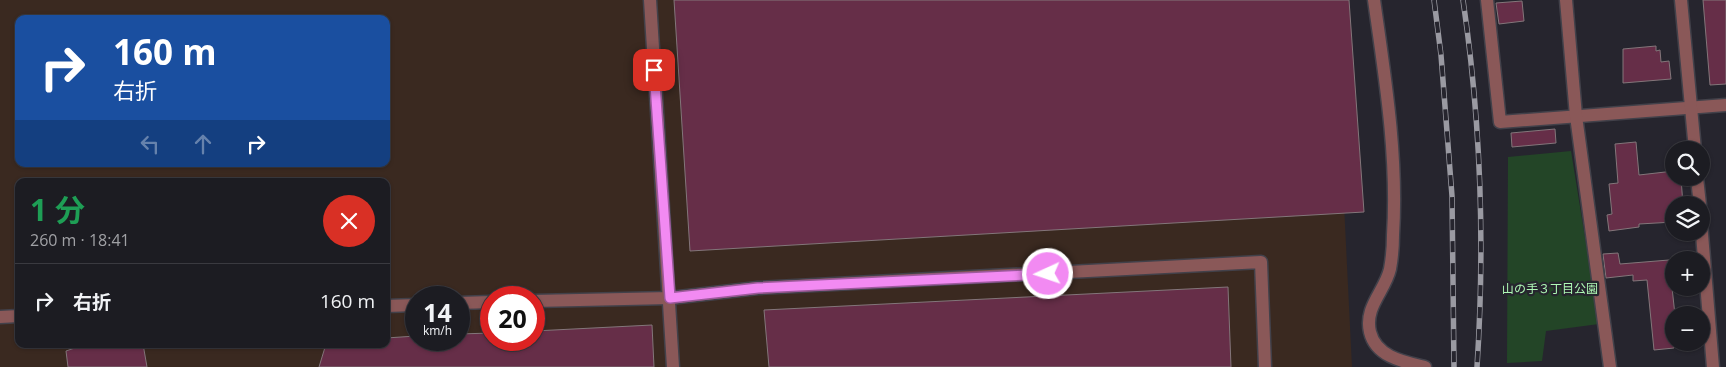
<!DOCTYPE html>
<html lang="ja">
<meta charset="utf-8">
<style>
:root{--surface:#1c1c22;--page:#29292f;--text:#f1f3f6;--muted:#a0a1a5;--line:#3a3a40}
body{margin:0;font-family:"Open Sans","Noto Sans JP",sans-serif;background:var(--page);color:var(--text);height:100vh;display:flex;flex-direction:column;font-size:19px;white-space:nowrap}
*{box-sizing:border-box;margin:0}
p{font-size:16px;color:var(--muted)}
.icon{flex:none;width:28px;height:28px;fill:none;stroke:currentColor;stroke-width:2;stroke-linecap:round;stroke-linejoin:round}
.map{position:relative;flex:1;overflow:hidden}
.side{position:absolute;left:15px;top:178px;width:375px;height:170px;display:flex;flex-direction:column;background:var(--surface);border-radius:10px;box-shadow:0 1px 4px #0004,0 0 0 1px var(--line)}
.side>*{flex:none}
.top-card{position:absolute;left:15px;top:15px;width:375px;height:152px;border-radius:10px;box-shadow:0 1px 4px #0004,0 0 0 1px var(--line);background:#1a4fa0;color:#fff;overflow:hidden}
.fabs{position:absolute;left:1665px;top:141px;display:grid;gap:10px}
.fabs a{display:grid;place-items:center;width:45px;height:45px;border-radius:50%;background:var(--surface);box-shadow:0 1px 4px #0004,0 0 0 1px var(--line);font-size:25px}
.speed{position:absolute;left:405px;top:286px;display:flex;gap:10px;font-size:25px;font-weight:700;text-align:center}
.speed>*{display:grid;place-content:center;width:65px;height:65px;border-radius:50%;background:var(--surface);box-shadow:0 1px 4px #0004,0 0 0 1px var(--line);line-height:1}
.speed small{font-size:12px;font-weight:400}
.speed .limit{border:8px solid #d22;background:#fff;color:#111}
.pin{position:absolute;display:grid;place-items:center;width:42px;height:42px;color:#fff;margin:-21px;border-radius:10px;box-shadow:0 2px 8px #0006}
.me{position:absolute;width:55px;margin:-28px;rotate:267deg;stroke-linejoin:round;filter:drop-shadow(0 0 4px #0008)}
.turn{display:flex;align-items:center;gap:18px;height:105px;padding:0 15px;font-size:22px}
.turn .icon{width:65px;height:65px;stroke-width:2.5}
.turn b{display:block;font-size:35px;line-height:42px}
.lanes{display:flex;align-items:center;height:48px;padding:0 15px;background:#0003;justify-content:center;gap:25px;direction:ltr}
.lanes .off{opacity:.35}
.round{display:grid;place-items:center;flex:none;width:52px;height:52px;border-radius:26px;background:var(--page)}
.headline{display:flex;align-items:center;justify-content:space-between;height:85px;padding:0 15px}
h1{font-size:30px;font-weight:700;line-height:38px;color:#1e9e55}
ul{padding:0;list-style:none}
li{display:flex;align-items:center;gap:15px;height:75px;padding:0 15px;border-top:1px solid var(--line)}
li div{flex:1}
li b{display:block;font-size:19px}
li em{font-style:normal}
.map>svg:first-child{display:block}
</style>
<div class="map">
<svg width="1726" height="367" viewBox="0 0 1726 367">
<rect width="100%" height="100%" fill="#26252e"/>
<path fill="#3a2920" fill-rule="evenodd" d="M0,0H1334L1352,367H0ZM19,19H386V164H19ZM19,181H386V344H19ZM416,298H459V340H416ZM491,298H534V340H491Z"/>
<path fill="#234527" d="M1571,151L1599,324L1546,331L1542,361L1507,363L1508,157Z"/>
<g fill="#662e48" stroke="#83767a">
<path d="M674,0H1349L1364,212L690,251Z"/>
<path d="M1703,0H1726V84L1710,85Z"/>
<path d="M1522,1L1524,21L1499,24L1496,3Z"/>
<path d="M1656,46V51L1660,50L1661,62L1669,61L1671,79L1623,83V49Z"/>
<path d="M1555,129L1556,143L1512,147L1511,133Z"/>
<path d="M1636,142L1639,175L1674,171V178H1681L1683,205H1674V222L1639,224V227L1609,231L1607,215L1612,214L1609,184L1618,183L1615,144Z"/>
<path d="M1618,253L1620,264L1669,260L1675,315L1674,348L1654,350L1647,280L1633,281V275L1606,278L1603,254Z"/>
<path d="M1228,287L1231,367H769L764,310Z"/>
<path d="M652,325L654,367H319L326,344H386V338L416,336V340H459V334L491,333V340H534V331Z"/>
<path d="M86,344H143L147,367H68L66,351Z"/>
</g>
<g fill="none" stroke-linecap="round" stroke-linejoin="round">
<g stroke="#42414a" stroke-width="15">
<g id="minor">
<path d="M650,0L673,367"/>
<path d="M1374,0C1385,77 1398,157 1393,235C1393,246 1392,258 1390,269C1385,291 1364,307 1370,332C1376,357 1404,362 1425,367"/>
<path d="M1487,0L1500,122L1726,105"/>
<path d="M1566,0L1576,116L1610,367"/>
<path d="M1681,0L1695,150"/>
<path d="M1697,178L1700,205"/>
<path d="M1701,222L1713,367"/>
<path d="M534,301L670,298L758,288L1261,262L1265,367"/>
<path d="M459,303L491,302"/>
<path d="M386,306L416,305"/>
<path d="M0,317L19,316"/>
</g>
</g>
<use href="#minor" stroke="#8a5858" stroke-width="12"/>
<g stroke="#9a9aa2" stroke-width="5.5">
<g id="rail">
<path d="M1434,0L1441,55L1452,196L1454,367"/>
<path d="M1463,0C1481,122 1485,244 1477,367"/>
</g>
</g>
<use href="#rail" stroke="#26252e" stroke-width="4" stroke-dasharray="11" stroke-linecap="butt"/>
</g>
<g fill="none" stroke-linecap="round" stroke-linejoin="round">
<g stroke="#9d5a9d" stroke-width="12">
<path id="route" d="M654,70L670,298L758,288L1048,274"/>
</g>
<use href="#route" stroke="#f28af2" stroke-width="9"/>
</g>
<g text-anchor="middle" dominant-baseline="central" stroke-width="4.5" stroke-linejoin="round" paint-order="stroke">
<g font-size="12" fill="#affab6" stroke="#26252e">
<text x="1550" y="288">山の手３丁目公園</text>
</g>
</g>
</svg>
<div class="fabs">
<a><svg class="icon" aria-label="search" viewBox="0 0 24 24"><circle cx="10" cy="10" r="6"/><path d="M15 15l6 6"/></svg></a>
<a><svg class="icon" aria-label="layers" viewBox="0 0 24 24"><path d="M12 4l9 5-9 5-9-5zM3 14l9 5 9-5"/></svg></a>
<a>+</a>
<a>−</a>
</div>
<div class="speed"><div>14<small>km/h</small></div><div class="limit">20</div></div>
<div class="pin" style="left:654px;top:70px;background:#d93025"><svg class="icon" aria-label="arrive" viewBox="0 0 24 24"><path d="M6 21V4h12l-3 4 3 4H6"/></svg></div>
<svg class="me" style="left:1048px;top:274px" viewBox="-20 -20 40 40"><circle r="17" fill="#f28af2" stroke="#fff" stroke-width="3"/><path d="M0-11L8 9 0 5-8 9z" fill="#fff"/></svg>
<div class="top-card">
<div class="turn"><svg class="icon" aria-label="right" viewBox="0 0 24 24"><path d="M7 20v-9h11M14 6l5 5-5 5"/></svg><div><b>160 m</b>右折</div></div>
<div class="lanes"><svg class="icon off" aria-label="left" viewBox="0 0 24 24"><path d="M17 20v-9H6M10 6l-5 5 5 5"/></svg><svg class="icon off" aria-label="ahead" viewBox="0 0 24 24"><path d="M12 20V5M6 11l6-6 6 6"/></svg><svg class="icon" aria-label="right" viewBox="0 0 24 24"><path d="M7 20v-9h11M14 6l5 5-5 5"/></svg></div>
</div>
<section class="side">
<div class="headline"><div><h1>1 分</h1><p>260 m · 18:41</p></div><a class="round" style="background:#d93025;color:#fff"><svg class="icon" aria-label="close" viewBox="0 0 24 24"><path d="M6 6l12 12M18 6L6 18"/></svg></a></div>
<ul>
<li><svg class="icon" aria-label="right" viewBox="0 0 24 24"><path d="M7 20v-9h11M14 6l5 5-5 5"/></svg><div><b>右折</b></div><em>160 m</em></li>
</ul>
</section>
</div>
